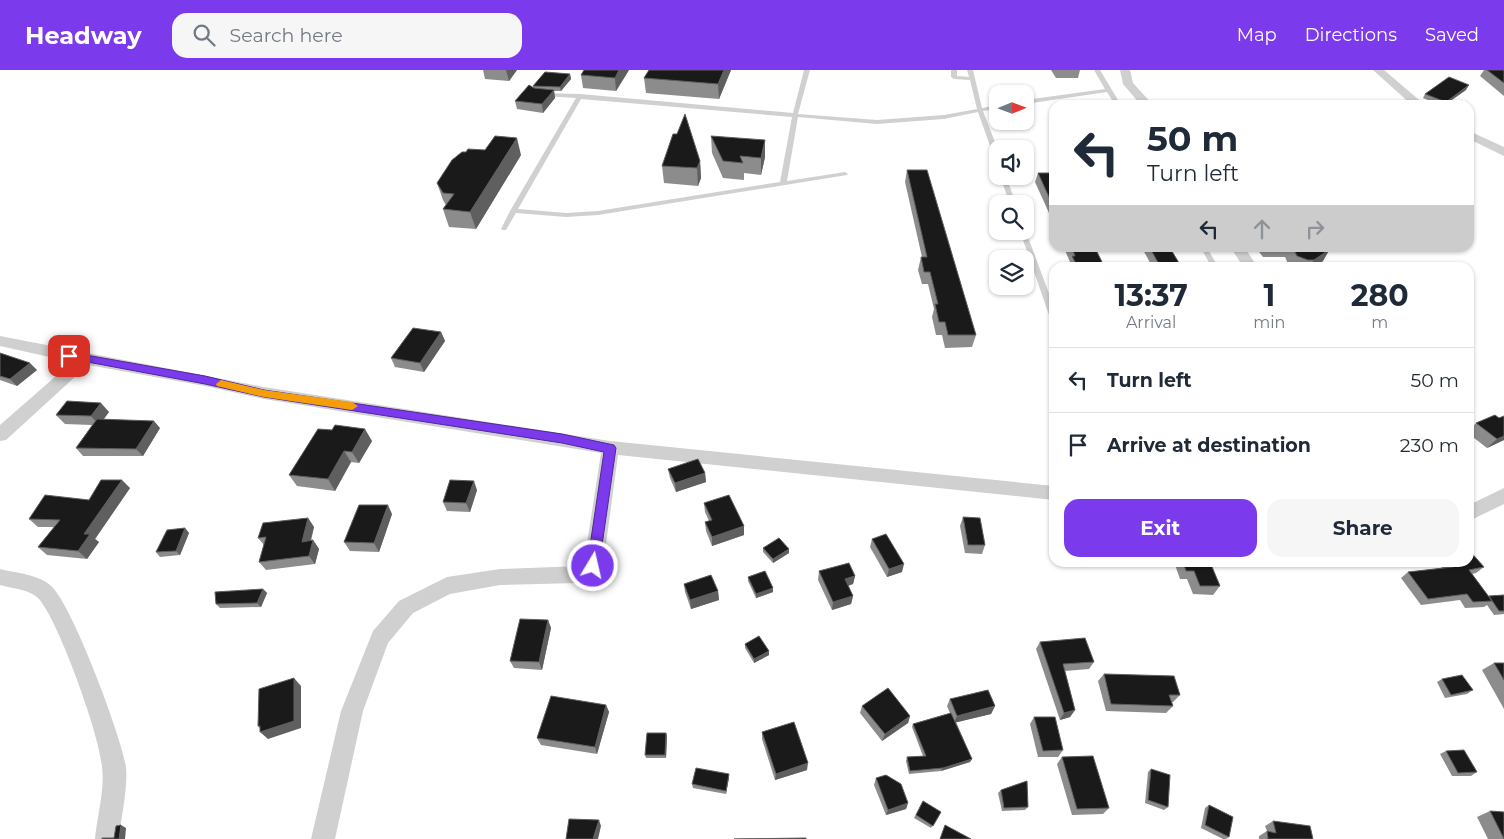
<!DOCTYPE html>
<style>
:root{--surface:#fff;--page:#f6f6f7;--text:#1f2937;--muted:#747a83;--line:#e0e1e3;--accent:#7c3aed}
body{margin:0;font-family:Montserrat,sans-serif;background:var(--page);color:var(--text);height:100vh;display:flex;flex-direction:column;font-size:19px;white-space:nowrap}
*{box-sizing:border-box;margin:0}
p{font-size:16px;color:var(--muted)}
.icon{flex:none;width:28px;height:28px;fill:none;stroke:currentColor;stroke-width:2;stroke-linecap:round;stroke-linejoin:round}
.map{position:relative;flex:1;overflow:hidden}
.side{position:absolute;left:1049px;top:192px;width:425px;height:305px;display:flex;flex-direction:column;background:var(--surface);border-radius:15px;box-shadow:0 1px 4px #0004}
.side>*{flex:none}
.banner{position:absolute;left:1049px;top:30px;width:425px;height:152px;border-radius:15px;box-shadow:0 1px 4px #0004;background:#fff;color:var(--text);overflow:hidden}
.needle{width:32px;rotate:89deg}
.buttons{position:absolute;left:989px;top:15px;display:grid;gap:10px}
.buttons a{display:grid;place-items:center;width:45px;height:45px;border-radius:10px;background:var(--surface);box-shadow:0 1px 4px #0004;font-size:25px}
.pin{position:absolute;display:grid;place-items:center;width:42px;height:42px;color:#fff;margin:-21px;border-radius:10px;box-shadow:0 2px 8px #0006}
.me{position:absolute;width:55px;margin:-28px;rotate:9deg;stroke-linejoin:round;filter:drop-shadow(0 0 4px #0008)}
.turn{display:flex;align-items:center;gap:18px;height:105px;padding:0 15px;font-size:22px}
.turn .icon{width:65px;height:65px;stroke-width:2.5}
.turn b{display:block;font-size:35px;line-height:42px}
.lanes{display:flex;align-items:center;height:48px;padding:0 15px;background:#0003;justify-content:center;gap:25px;direction:ltr}
.lanes .off{opacity:.35}
.eta{display:flex;justify-content:space-evenly;align-items:center;height:85px;text-align:center}
.eta b{font-size:30px;font-weight:700;line-height:35px}
.action{display:flex;gap:10px;margin-top:auto;padding:10px 15px}
.action a{flex:1;height:58px;border-radius:15px;background:var(--accent);color:#fff;font-size:20px;font-weight:700;line-height:58px;text-align:center}
.action a+a{background:var(--page);color:var(--text)}
ul{padding:0;list-style:none}
li{display:flex;align-items:center;gap:15px;height:65px;padding:0 15px;border-top:1px solid var(--line)}
li div{flex:1}
li b{display:block;font-size:19px}
li em{font-style:normal}
header{display:flex;align-items:center;gap:30px;box-sizing:border-box;height:70px;padding:0 25px;background:var(--accent);color:#fff}
header strong{font-size:24px}
nav{display:flex;gap:28px;margin-inline-start:auto;font-size:18px}
.search{width:350px;height:45px;background:var(--page);display:flex;align-items:center;gap:12px;box-sizing:border-box;padding:0 18px;border-radius:15px;color:var(--muted);font-size:19px}
.map>svg:first-child{display:block}
</style>
<header>
<strong>Headway</strong>
<div class="search"><svg class="icon" aria-label="search" viewBox="0 0 24 24"><circle cx="10" cy="10" r="6"/><path d="M15 15l6 6"/></svg>Search here</div>
<nav><a>Map</a><a>Directions</a><a>Saved</a></nav>
</header>
<div class="map">
<svg width="1504" height="769" viewBox="0 0 1504 769">
<rect width="100%" height="100%" fill="#fff"/>
<g fill="none" stroke-linecap="round" stroke-linejoin="round">
<g fill="#d0d0d0" fill-rule="evenodd">
<path d="M804,0H810L798,44L877,50L944,45L977,39L970,10L954,9L951,7V0H957V6L969,7L967,0H973L982,38L998,35V39L983,41L998,80V92L995,90L978,42L944,49L877,54L798,47L787,111L845,102L848,104L847,105L598,145L566,147L516,143L506,160H502L501,159L510,141L576,28L543,26L540,24L541,23L580,24L793,43ZM581,29L792,47L780,112L598,141L566,143L518,139Z"/>
<path d="M1094,0H1100L1121,35H1115L1107,22L1025,34V30L1105,19Z"/>
<path d="M1000,106H1006L1016,134H1010Z"/>
<path d="M1025,159L1054,237V250L1050,248L1020,161H1025Z"/>
<path d="M1201,178H1207L1219,198H1212Z"/>
</g>
<g fill="#d0d0d0" fill-rule="evenodd">
<path d="M1120,0H1130L1133,13L1153,35H1141L1123,14Z"/>
<path d="M1373,0H1384L1425,35H1412Z"/>
<path d="M1469,61L1504,77V86L1469,69Z"/>
<path d="M1231,178H1245L1258,198H1244Z"/>
<path d="M0,266L264,317L610,371L1054,416V430L618,385L603,496L595,508L578,513L500,515L450,524L413,543L388,573L363,641L335,769H311L341,641L373,561L399,531L447,507L500,499L582,496L584,493L601,383L264,329L205,316L88,295L6,370L0,371V355L72,292L0,276Z"/>
<path d="M1504,418V434L1469,451V435Z"/>
<path d="M0,499C16,503 37,504 50,515C71,531 122,668 126,697C128,720 121,746 119,769H95C97,746 105,720 102,697C100,666 59,552 39,529C30,519 13,519 0,515Z"/>
</g>
</g>
<g fill="#8c8c8c">
<path d="M483,0H517L509,11L485,9Z"/>
<path d="M629,0L616,21L583,18L581,5Z"/>
<path d="M649,0H731L719,29L646,23L644,8Z"/>
<path d="M1051,0H1080L1078,8H1056Z"/>
<path d="M1484,0H1504V26L1480,6Z"/>
<path d="M570,4L571,9L561,21H554L555,28L543,43L517,39L515,31L533,18V16Z"/>
<path d="M1466,20L1445,35H1440L1423,28L1425,24Z"/>
<path d="M711,66L765,87L761,105L744,103V110L723,108L712,83Z"/>
<path d="M521,85L476,159L449,157L443,139L446,135L443,130L437,113Z"/>
<path d="M700,91L701,108L698,116L664,113L662,96Z"/>
<path d="M907,100L976,265L972,277L945,278L942,265H936L932,247L934,239L928,214H922L918,200L921,187H922L905,112Z"/>
<path d="M1038,103H1054V154L1035,112Z"/>
<path d="M1064,178H1095L1105,198H1070L1069,195L1070,192Z"/>
<path d="M1142,178H1170L1182,198H1153Z"/>
<path d="M1256,178H1329L1323,191L1313,198H1290L1285,187H1263Z"/>
<path d="M441,262L445,271L424,302L395,297L391,288Z"/>
<path d="M0,283L37,300L17,316L0,310Z"/>
<path d="M109,342L104,349L160,358L143,386H83L76,378L92,355L65,354L56,345Z"/>
<path d="M1499,348L1504,370L1487,378L1469,364V361L1476,353Z"/>
<path d="M318,359L372,371L359,393L351,392L335,421L297,416L289,405Z"/>
<path d="M668,399L705,403L706,412L676,422L670,408Z"/>
<path d="M130,418L95,469L99,472L87,489L47,485L38,477L54,457H38L29,449L89,430Z"/>
<path d="M477,420L470,442L447,441L443,432Z"/>
<path d="M704,433L744,465L712,476L706,461L705,452L709,451L705,442Z"/>
<path d="M392,444L379,482L350,481L344,472Z"/>
<path d="M963,447L985,475L982,484L965,483L960,456Z"/>
<path d="M308,448L314,457L311,471L313,470L319,479L315,494L266,500L259,492L264,475L258,468Z"/>
<path d="M185,458L189,463L180,485L160,487L156,482Z"/>
<path d="M872,469L902,502L887,507L870,477Z"/>
<path d="M763,478L789,483L773,493L763,482Z"/>
<path d="M1174,492H1210L1220,516L1213,525L1193,524L1187,509H1180Z"/>
<path d="M1437,492H1469L1484,497L1476,503L1472,504L1488,526L1504,525V544L1494,545L1487,535L1484,537L1465,538L1460,530L1421,535L1401,508L1408,502L1442,498Z"/>
<path d="M819,501L855,506L853,514L848,516L853,526L851,534L832,540L818,510Z"/>
<path d="M748,507L773,518V522L756,528L748,511Z"/>
<path d="M684,514L718,521L719,530L691,539L685,522Z"/>
<path d="M263,519L267,523L261,537L220,538L216,534Z"/>
<path d="M548,550L551,558L542,600L514,598L510,591Z"/>
<path d="M1040,572L1094,592L1089,599L1065,601L1075,640L1070,647L1060,650L1036,579Z"/>
<path d="M745,574L769,585L754,593L745,578Z"/>
<path d="M1494,593H1504V639L1482,600Z"/>
<path d="M1104,604L1180,625L1173,632H1171L1173,636L1166,643L1106,641L1098,611Z"/>
<path d="M1442,609L1473,620L1467,624L1445,628L1437,612Z"/>
<path d="M950,629L995,636L991,644L956,652L972,689L970,692L941,701L909,704L906,691L907,687L923,686L912,657L913,654L950,643L947,636Z"/>
<path d="M606,635L609,642L597,684L541,675L537,668Z"/>
<path d="M862,636L910,646L908,653L882,671L860,643Z"/>
<path d="M1034,647L1063,680L1058,687H1038L1030,654Z"/>
<path d="M762,662L807,700L775,710L762,669Z"/>
<path d="M666,663L667,666L666,688H646L645,685Z"/>
<path d="M1446,681L1477,702L1471,706H1452L1440,684Z"/>
<path d="M1062,687L1109,738L1103,744L1072,745L1057,694Z"/>
<path d="M1151,699L1168,737L1164,740L1145,733L1148,702Z"/>
<path d="M729,707L726,724L693,718L692,714Z"/>
<path d="M876,708L908,733L906,739L886,745L874,715Z"/>
<path d="M1001,720L1028,737L1025,740L1002,741L998,723Z"/>
<path d="M923,731L941,742L931,758L914,748Z"/>
<path d="M1209,735L1229,767L1226,769H1223L1201,758L1205,738Z"/>
<path d="M1490,741L1504,769H1488L1477,747Z"/>
<path d="M1273,751L1313,769H1259V766L1267,761L1265,756Z"/>
</g>
<g fill="#5f5f5f">
<path d="M506,0H517L509,11Z"/>
<path d="M619,0H629L616,21L615,8Z"/>
<path d="M724,0H731L719,29L718,14Z"/>
<path d="M570,4L571,9L561,21L560,17Z"/>
<path d="M1469,15L1466,20L1444,35L1446,32Z"/>
<path d="M554,20L555,28L543,43L542,34Z"/>
<path d="M517,68L521,85L476,159L470,142Z"/>
<path d="M765,70V87L761,105V88Z"/>
<path d="M700,91L701,108L698,116L697,98Z"/>
<path d="M1330,179L1323,191L1313,198H1309L1314,190Z"/>
<path d="M441,262L445,271L424,302L420,293Z"/>
<path d="M30,293L37,300L17,316L10,309Z"/>
<path d="M101,333L109,342L99,355L91,346Z"/>
<path d="M154,351L160,358L143,386L136,379Z"/>
<path d="M365,359L372,371L359,393L352,382Z"/>
<path d="M1504,366V370L1487,378L1497,369Z"/>
<path d="M344,381L351,392L335,421L328,409Z"/>
<path d="M705,403L706,412L676,422L675,413Z"/>
<path d="M122,410L130,418L95,469L99,472L87,489L78,481L84,464Z"/>
<path d="M474,411L477,420L470,442L466,433Z"/>
<path d="M388,435L392,444L379,482L374,473Z"/>
<path d="M308,448L314,457L308,480L302,472Z"/>
<path d="M744,456V465L712,476V467Z"/>
<path d="M185,458L189,463L180,485L176,481Z"/>
<path d="M313,470L319,479L315,494L309,486Z"/>
<path d="M789,479V483L773,493V489Z"/>
<path d="M904,494L902,502L887,507L889,499Z"/>
<path d="M855,506L853,514L843,517L845,509Z"/>
<path d="M773,518V522L756,528V524Z"/>
<path d="M263,519L267,523L261,537L257,533Z"/>
<path d="M718,521L719,530L691,539L690,530Z"/>
<path d="M853,526L851,534L832,540L833,532Z"/>
<path d="M548,550L551,558L542,600L539,592Z"/>
<path d="M769,581V585L754,593V589Z"/>
<path d="M294,608L301,616V658L268,669L260,662L263,661L258,656H260Z"/>
<path d="M606,635L609,642L597,684L595,677Z"/>
<path d="M995,636L991,644L954,653L957,646Z"/>
<path d="M1075,640L1070,647L1060,650L1064,643Z"/>
<path d="M910,646L908,653L882,671L885,664Z"/>
<path d="M666,663L667,666L666,688L665,685Z"/>
<path d="M972,689L970,692L941,701L943,698Z"/>
<path d="M808,693L807,700L775,710L776,704Z"/>
<path d="M729,704V707L726,724V721Z"/>
<path d="M908,733L906,739L886,745L888,740Z"/>
<path d="M599,750L601,756L598,769H593Z"/>
<path d="M121,755L126,758L125,769H119Z"/>
</g>
<g fill="#1a1a1a" stroke="#5f5f5f">
<path d="M584,0H619L615,8L581,5Z"/>
<path d="M649,0H724L718,14L644,8Z"/>
<path d="M1487,0H1504V13Z"/>
<path d="M545,2L570,4L560,17L533,16Z"/>
<path d="M1449,7L1469,15L1446,32L1425,24Z"/>
<path d="M529,15L534,18L554,20L542,34L515,31Z"/>
<path d="M685,44L700,91L697,98L662,96L673,64H677Z"/>
<path d="M495,66L517,68L470,142L443,139L454,124L443,123L437,113L452,90L462,82H466L468,79L485,80Z"/>
<path d="M711,66L765,70L761,88L740,86L743,93L723,91Z"/>
<path d="M907,100H927L976,265H948L945,252H939L935,234H938L930,202H924L921,187H927Z"/>
<path d="M1038,103H1054V138Z"/>
<path d="M1072,178H1095L1105,198H1078L1072,186H1075Z"/>
<path d="M1150,178H1170L1182,198H1161Z"/>
<path d="M1293,178H1329L1330,179L1314,190H1308L1297,186Z"/>
<path d="M413,258L441,262L420,293L391,288Z"/>
<path d="M0,283L30,293L10,309L0,306Z"/>
<path d="M67,331L101,333L91,346L56,345Z"/>
<path d="M1495,345L1499,348L1504,346V366L1497,369L1476,353Z"/>
<path d="M97,349L154,351L136,379L76,378Z"/>
<path d="M335,355L365,359L352,382L344,381L328,409L289,405L318,359L332,360Z"/>
<path d="M698,389L705,403L675,413L668,399Z"/>
<path d="M101,410H122L84,464H90L78,481L38,477L60,450L29,449L45,425L89,430Z"/>
<path d="M450,410L474,411L466,433L443,432Z"/>
<path d="M729,425L744,456L712,467L705,452L712,450L704,433Z"/>
<path d="M359,435H388L374,473L344,472Z"/>
<path d="M963,447L980,448L985,475H968Z"/>
<path d="M308,448L302,472L313,470L309,486L259,492L266,467L258,468L263,453Z"/>
<path d="M185,458L176,481L156,482L167,460Z"/>
<path d="M886,464L904,494L889,499L872,469Z"/>
<path d="M779,468L789,479L773,489L763,478Z"/>
<path d="M1469,480L1484,497L1469,500L1492,531L1473,532L1467,524L1428,529L1408,502L1453,497L1449,492H1469Z"/>
<path d="M1183,492H1210L1220,516H1200L1194,501H1186Z"/>
<path d="M849,493L855,506L845,509L853,526L833,532L819,501Z"/>
<path d="M765,501L773,518L756,524L748,507Z"/>
<path d="M711,505L718,521L690,530L684,514Z"/>
<path d="M263,519L257,533L216,534L215,522Z"/>
<path d="M1504,525V541H1499L1489,526Z"/>
<path d="M520,549L548,550L539,592L510,591Z"/>
<path d="M759,566L769,581L754,589L745,574Z"/>
<path d="M1085,568L1094,592L1063,594L1075,640L1064,643L1040,572Z"/>
<path d="M1494,593H1504V610Z"/>
<path d="M1104,604L1174,606L1180,625H1169L1173,636L1111,634Z"/>
<path d="M1462,605L1473,620L1451,625L1442,609Z"/>
<path d="M294,608V651L260,662V656H258L259,619Z"/>
<path d="M888,618L910,646L885,664L862,636Z"/>
<path d="M988,620L995,636L957,646L950,629Z"/>
<path d="M551,626L606,635L595,677L537,668Z"/>
<path d="M951,643L972,689L943,698L910,701L907,687L926,686L913,654Z"/>
<path d="M1034,647H1055L1063,680L1043,681Z"/>
<path d="M794,652L808,693L776,704L762,662Z"/>
<path d="M647,663H666L665,685H645Z"/>
<path d="M1464,680L1477,702L1458,703L1446,681Z"/>
<path d="M1093,686L1109,738L1077,739L1062,687Z"/>
<path d="M696,698L729,704L726,721L692,714Z"/>
<path d="M1151,699L1170,705L1168,737L1148,730Z"/>
<path d="M886,705L901,714L908,733L888,740L876,708Z"/>
<path d="M1027,711L1028,737L1004,738L1001,720Z"/>
<path d="M923,731L941,742L933,756L916,745Z"/>
<path d="M1209,735L1233,747L1229,767L1205,755Z"/>
<path d="M1490,741L1504,742V769Z"/>
<path d="M569,749L599,750L593,769H566Z"/>
<path d="M1273,751L1310,756L1313,769H1268L1267,761L1276,763Z"/>
<path d="M121,755L119,769H102V768H114L116,756Z"/>
<path d="M945,755L971,769H940Z"/>
<path d="M806,768V769H734Z"/>
</g>
<path fill="#7c3aed" stroke="#51269a" d="M69,282L205,306L264,320L562,364L614,375L616,378L599,496L598,499L593,501L589,499L587,496L604,382L562,373L264,327L205,314L66,288L64,286Z"/>
<path fill="#f59e0b" d="M221,310L264,320L352,332L358,336L352,340L264,327L217,316L216,314Z"/>
</svg>
<div class="buttons">
<a><svg class="needle" viewBox="-14 -14 28 28"><path d="M0-13l5 13h-10z" fill="#e53935"/><path d="M0 13l5-13h-10z" fill="#747a83"/></svg></a>
<a><svg class="icon" aria-label="sound" viewBox="0 0 24 24"><path d="M4 9h4l5-4v14l-5-4H4zM17 9q2 3 0 6"/></svg></a>
<a><svg class="icon" aria-label="search" viewBox="0 0 24 24"><circle cx="10" cy="10" r="6"/><path d="M15 15l6 6"/></svg></a>
<a><svg class="icon" aria-label="layers" viewBox="0 0 24 24"><path d="M12 4l9 5-9 5-9-5zM3 14l9 5 9-5"/></svg></a>
</div>
<div class="pin" style="left:69px;top:286px;background:#d93025"><svg class="icon" aria-label="arrive" viewBox="0 0 24 24"><path d="M6 21V4h12l-3 4 3 4H6"/></svg></div>
<svg class="me" style="left:593px;top:496px" viewBox="-20 -20 40 40"><circle r="17" fill="#7c3aed" stroke="#fff" stroke-width="3"/><path d="M0-11L8 9 0 5-8 9z" fill="#fff"/></svg>
<div class="banner">
<div class="turn"><svg class="icon" aria-label="left" viewBox="0 0 24 24"><path d="M17 20v-9H6M10 6l-5 5 5 5"/></svg><div><b>50 m</b>Turn left</div></div>
<div class="lanes"><svg class="icon" aria-label="left" viewBox="0 0 24 24"><path d="M17 20v-9H6M10 6l-5 5 5 5"/></svg><svg class="icon off" aria-label="ahead" viewBox="0 0 24 24"><path d="M12 20V5M6 11l6-6 6 6"/></svg><svg class="icon off" aria-label="right" viewBox="0 0 24 24"><path d="M7 20v-9h11M14 6l5 5-5 5"/></svg></div>
</div>
<section class="side">
<div class="eta">
<div><b>13:37</b><p>Arrival</p></div>
<div><b>1</b><p>min</p></div>
<div><b>280</b><p>m</p></div>
</div>
<ul>
<li><svg class="icon" aria-label="left" viewBox="0 0 24 24"><path d="M17 20v-9H6M10 6l-5 5 5 5"/></svg><div><b>Turn left</b></div><em>50 m</em></li>
<li><svg class="icon" aria-label="arrive" viewBox="0 0 24 24"><path d="M6 21V4h12l-3 4 3 4H6"/></svg><div><b>Arrive at destination</b></div><em>230 m</em></li>
</ul>
<div class="action"><a>Exit</a><a>Share</a></div>
</section>
</div>
